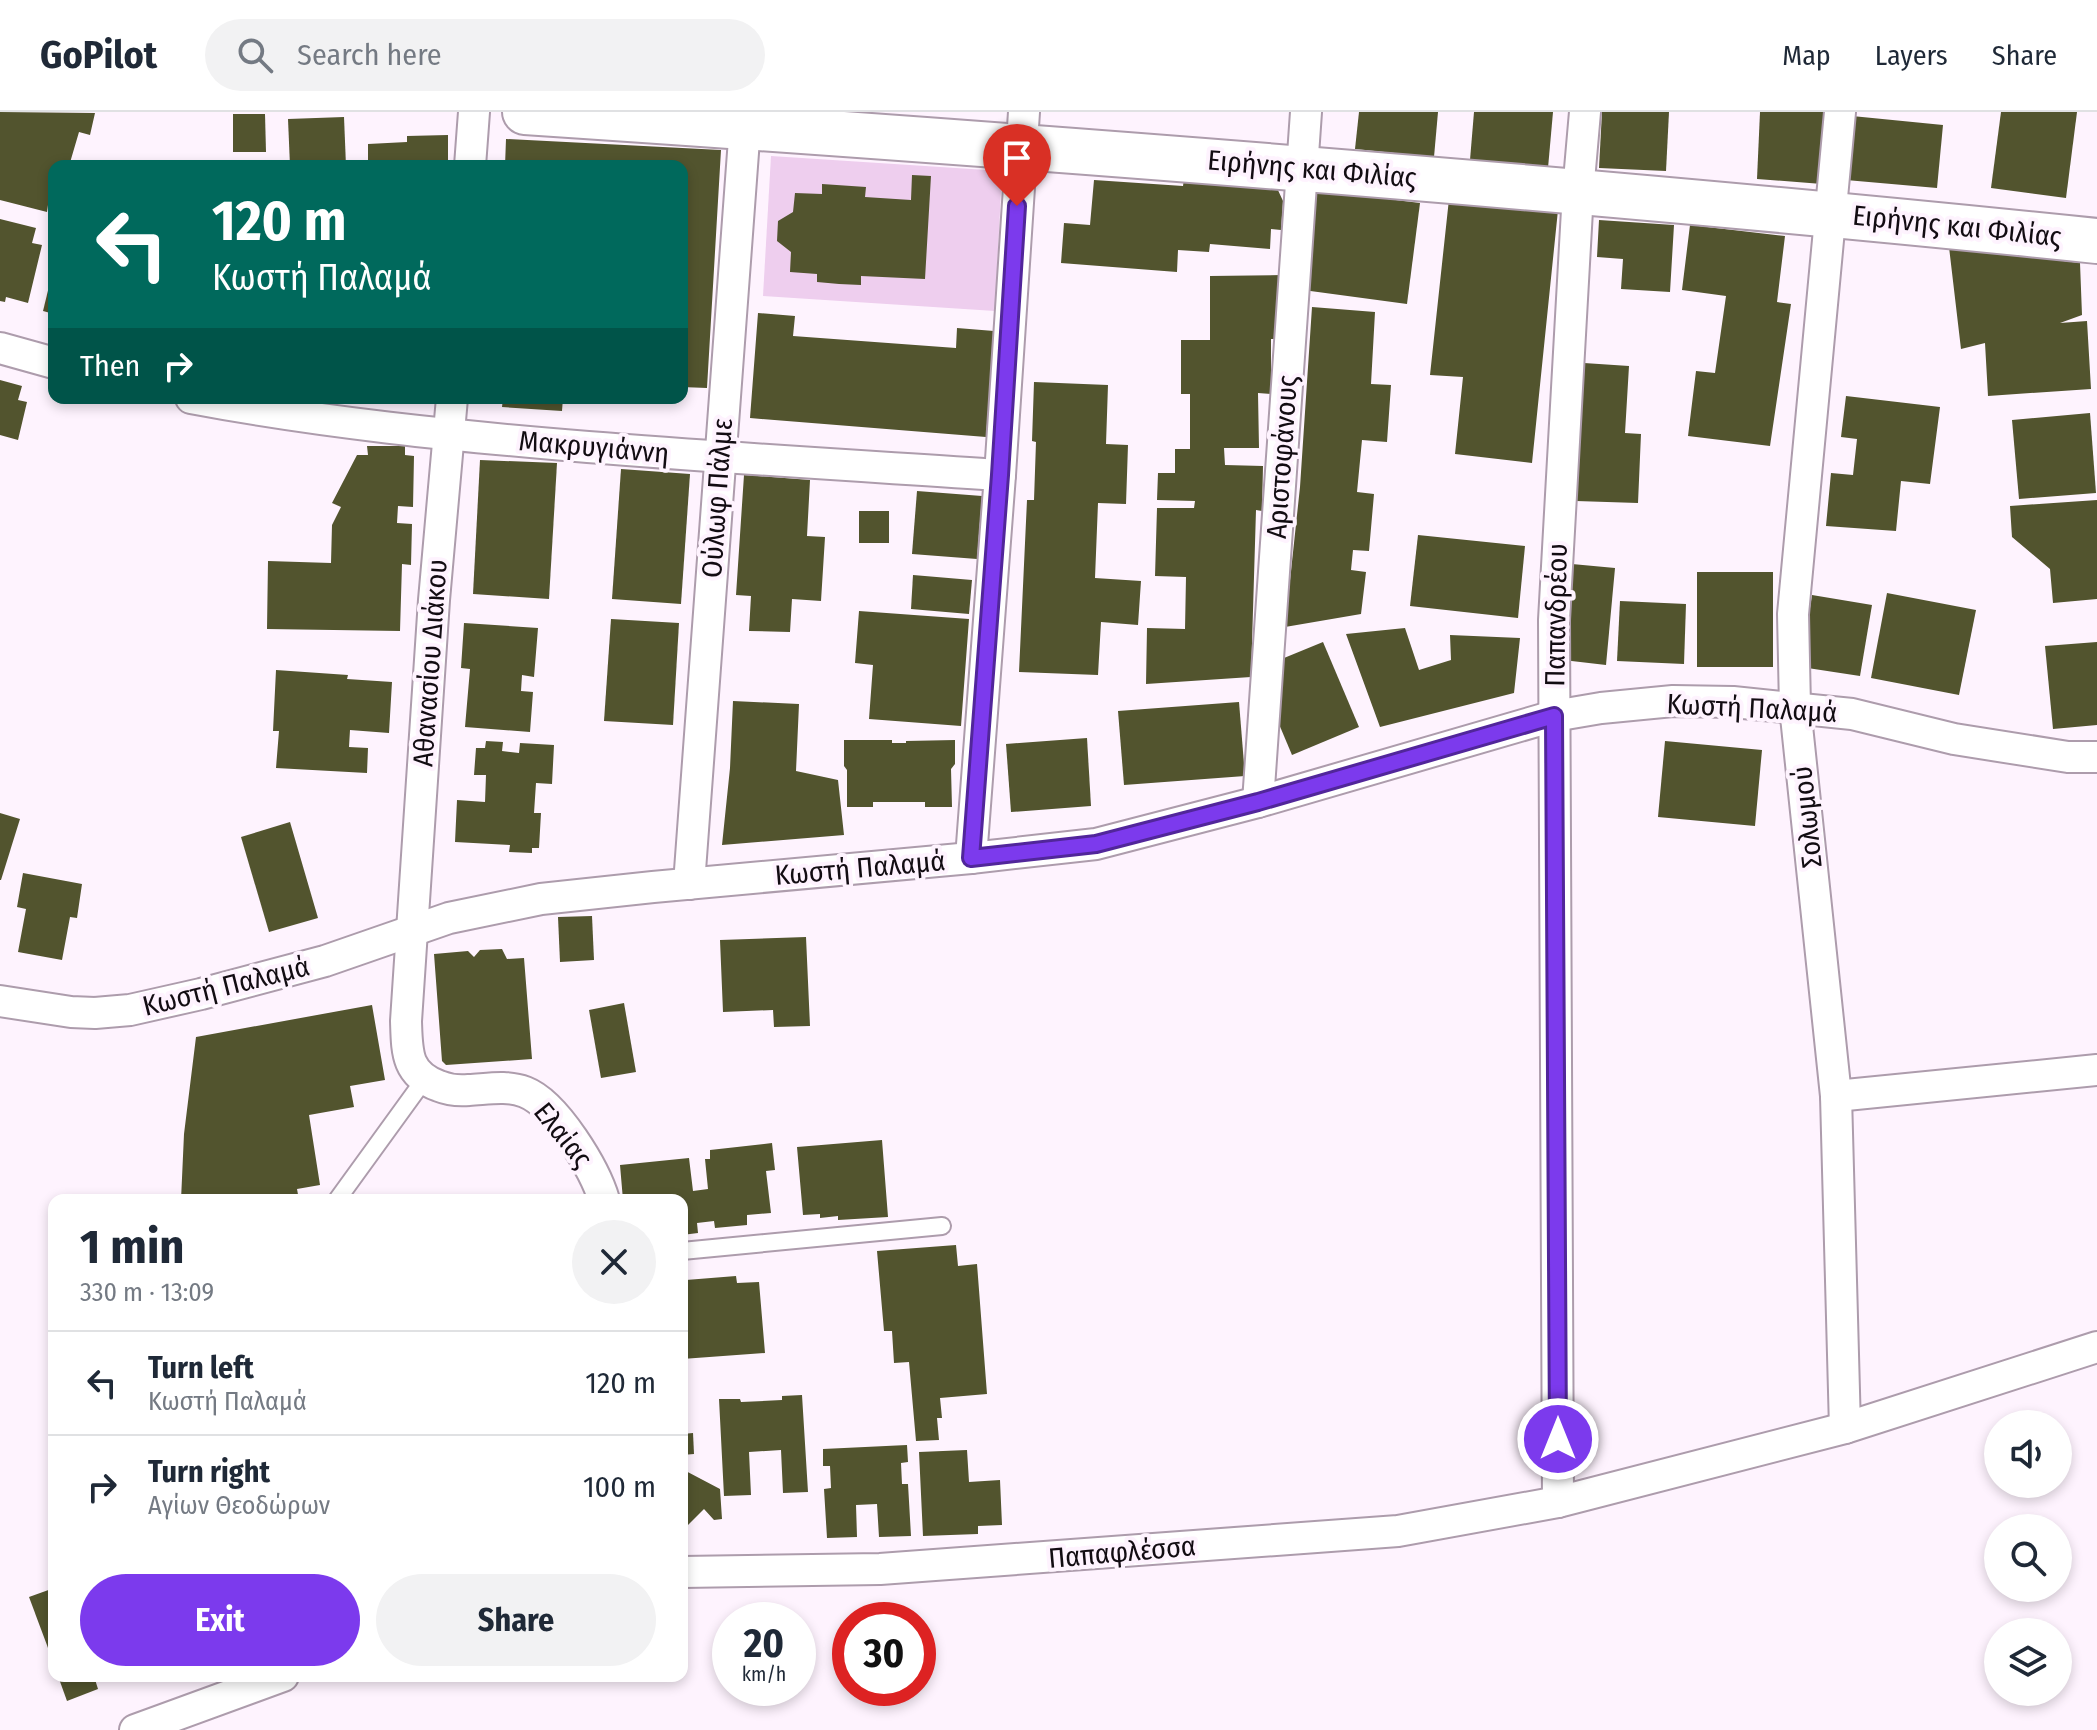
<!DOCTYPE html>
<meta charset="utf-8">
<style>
:root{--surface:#fff;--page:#f2f2f3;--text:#1f2937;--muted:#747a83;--line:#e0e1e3;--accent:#7c3aed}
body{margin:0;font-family:"Fira Sans Condensed",sans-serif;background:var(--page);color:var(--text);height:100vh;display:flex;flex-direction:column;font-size:30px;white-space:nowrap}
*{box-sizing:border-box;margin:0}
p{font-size:26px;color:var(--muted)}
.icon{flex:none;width:44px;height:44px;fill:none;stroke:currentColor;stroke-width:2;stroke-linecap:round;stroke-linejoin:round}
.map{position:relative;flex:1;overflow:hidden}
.details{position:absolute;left:48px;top:1082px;width:640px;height:488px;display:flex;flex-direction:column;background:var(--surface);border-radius:16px;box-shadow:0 4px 12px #0003}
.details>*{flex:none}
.hud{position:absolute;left:48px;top:48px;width:640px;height:244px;border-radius:16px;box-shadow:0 4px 12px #0003;background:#00695c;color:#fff;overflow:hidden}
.buttons{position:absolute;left:1984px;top:1298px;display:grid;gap:16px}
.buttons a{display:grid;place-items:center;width:88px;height:88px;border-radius:50%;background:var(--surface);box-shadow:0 4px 12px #0003;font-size:40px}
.speed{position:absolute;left:712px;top:1490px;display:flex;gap:16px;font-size:40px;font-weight:700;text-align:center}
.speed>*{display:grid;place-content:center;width:104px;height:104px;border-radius:50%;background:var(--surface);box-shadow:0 4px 12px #0003;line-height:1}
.speed small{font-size:20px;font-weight:400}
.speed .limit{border:12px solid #d22;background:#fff;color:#111}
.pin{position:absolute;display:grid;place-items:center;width:68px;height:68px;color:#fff;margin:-82px -34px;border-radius:50% 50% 50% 0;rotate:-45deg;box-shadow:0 0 8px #0007}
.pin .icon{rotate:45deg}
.me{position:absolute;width:88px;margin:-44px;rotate:0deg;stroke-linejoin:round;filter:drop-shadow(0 0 6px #0008)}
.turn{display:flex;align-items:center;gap:28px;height:168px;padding:0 32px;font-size:36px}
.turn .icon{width:104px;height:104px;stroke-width:2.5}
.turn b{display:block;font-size:56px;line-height:68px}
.then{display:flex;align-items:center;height:76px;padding:0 32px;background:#0003;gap:16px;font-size:30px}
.round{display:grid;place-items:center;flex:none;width:84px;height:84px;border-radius:42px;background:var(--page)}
.summary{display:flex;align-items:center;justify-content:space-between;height:136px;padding:0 32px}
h1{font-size:48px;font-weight:700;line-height:60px}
.action{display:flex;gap:16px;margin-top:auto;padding:16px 32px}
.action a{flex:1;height:92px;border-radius:48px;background:var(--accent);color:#fff;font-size:32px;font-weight:700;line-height:92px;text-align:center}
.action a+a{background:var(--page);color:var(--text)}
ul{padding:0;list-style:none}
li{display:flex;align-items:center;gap:24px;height:104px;padding:0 32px;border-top:2px solid var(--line)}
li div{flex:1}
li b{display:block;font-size:30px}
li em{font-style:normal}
header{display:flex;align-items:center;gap:48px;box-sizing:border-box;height:112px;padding:0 40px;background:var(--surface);border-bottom:2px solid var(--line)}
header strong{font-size:38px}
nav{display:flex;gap:44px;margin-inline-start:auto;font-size:28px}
.search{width:560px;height:72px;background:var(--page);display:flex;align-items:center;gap:20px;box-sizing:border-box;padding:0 28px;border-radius:44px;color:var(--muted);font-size:30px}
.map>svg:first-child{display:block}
</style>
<header>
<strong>GoPilot</strong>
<div class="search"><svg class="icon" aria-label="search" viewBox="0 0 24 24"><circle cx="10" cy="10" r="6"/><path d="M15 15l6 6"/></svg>Search here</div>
<nav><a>Map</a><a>Layers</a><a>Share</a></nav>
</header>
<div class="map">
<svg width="2097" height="1618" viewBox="0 0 2097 1618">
<rect width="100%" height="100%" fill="#fef3fe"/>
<path fill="#eeceee" d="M771,44L1002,59L995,199L763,184Z"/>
<g fill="#52542e">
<path d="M0,0L95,1L90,23L79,20L69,54H54V95L48,93L47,100L0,88Z"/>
<path d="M1359,0H1438L1434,45L1355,37Z"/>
<path d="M1474,0H1553L1548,56L1470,48Z"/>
<path d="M1602,0H1669L1666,59L1599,56Z"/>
<path d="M1760,0H1829L1822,72L1757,67Z"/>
<path d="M2001,0H2077L2066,86L1991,76Z"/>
<path d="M233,2H265L266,40H233Z"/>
<path d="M1852,4L1943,13L1937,76L1846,68Z"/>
<path d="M344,5L346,54H290L288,7Z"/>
<path d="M448,23V54H368V32L407,30V24Z"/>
<path d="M506,27L721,38L707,276L682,275V54H505Z"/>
<path d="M912,63L931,64L925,167L861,164V173L839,172L817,170V162L790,160L791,140L777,129L778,109L793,100L795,81L822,82V72L866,75L865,85L911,88Z"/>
<path d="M1184,67L1277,76L1283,89L1281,118L1271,117L1270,137L1210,132L1209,140L1178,138L1177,160L1061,151L1064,111L1090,113L1094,68L1183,74Z"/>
<path d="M1315,78L1420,91L1407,192L1303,178Z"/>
<path d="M1449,87L1558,98L1532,351L1455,342L1463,265L1430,263Z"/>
<path d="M0,107L36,116L32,131L42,133L28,191L6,185L5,190L0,189Z"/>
<path d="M1599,108L1674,113L1670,180L1621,177L1623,147L1597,145Z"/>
<path d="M1690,113L1785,124L1777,190L1791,192L1770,334L1688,324L1696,259L1715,261L1726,184L1682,178Z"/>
<path d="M1949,135L2080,151L2082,203L2060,211L2087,209L2091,277L1988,284L1985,231L1961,237Z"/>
<path d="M53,158H54V202L43,199Z"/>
<path d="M1282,163V227H1271V282L1258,281L1259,336H1224L1225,353L1263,354L1262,399L1256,398L1251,565L1146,572L1147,516L1185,517L1186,465L1155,464L1157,396H1194L1195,389L1157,388L1158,361H1175V337H1190V282H1181V228H1210V164Z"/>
<path d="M1312,195L1375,200L1371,272L1391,273L1387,330L1362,328L1357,380L1374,382L1369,439L1353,438L1351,458L1366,460L1361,502L1285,515L1300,375Z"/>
<path d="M758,201L795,204L793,224L956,236L957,216L994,219L986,325L750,306Z"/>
<path d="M1584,251L1629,254L1625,321L1641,322L1638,391L1576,389Z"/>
<path d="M0,268L22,274L18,288L27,290L18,328L0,323Z"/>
<path d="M1034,270L1108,273L1106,332L1128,333L1126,392L1098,391L1095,466L1141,469L1138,513L1101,510L1098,563L1019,560L1027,388H1034L1036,330L1032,329Z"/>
<path d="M1846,284L1940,295L1930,372L1901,369L1896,419L1826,414L1831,361L1853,363L1857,327L1841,325Z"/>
<path d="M503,286H563L562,299L502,295Z"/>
<path d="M2090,301L2096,381L2019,387L2012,308Z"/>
<path d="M367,334H405V343L414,344L413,395L398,394L397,411L412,412L411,453L402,452L400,519L267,517L268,449L331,451L332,413L341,395L332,391L357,343H368Z"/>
<path d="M480,348L557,351L549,487L473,482Z"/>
<path d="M621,357L690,362L681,492L612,487Z"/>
<path d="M744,363L810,368L807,424L825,425L821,489L792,487L790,520L749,519L751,484L736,483Z"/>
<path d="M917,379L982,384L977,447L912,442Z"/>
<path d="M2097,388V487L2053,491L2050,457L2012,425L2010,394Z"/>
<rect x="859" y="399" width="30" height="32"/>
<path d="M1418,423L1525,434L1518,506L1410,494Z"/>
<path d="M1572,452L1615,456L1606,553L1563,548Z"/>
<rect x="1697" y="460" width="76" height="95"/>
<path d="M913,463L972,468L969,502L911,497Z"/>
<path d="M1887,481L1976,498L1959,583L1871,566Z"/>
<path d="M1812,483L1872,493L1860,564L1801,555Z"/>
<path d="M1620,489L1686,492L1684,552L1617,549Z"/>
<path d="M859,499L969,507L961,614L869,607L873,553L855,551Z"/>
<path d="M611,507L679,511L673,613L604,609Z"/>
<path d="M464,511L538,516L534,565L522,563L521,579L533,580L530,620L465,615L470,557L461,556Z"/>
<path d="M1405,516L1419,558L1451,548L1450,523L1520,526L1514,581L1380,615L1346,522Z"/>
<path d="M1323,530L1359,615L1292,643L1276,605L1284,546Z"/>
<path d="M2097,530V613L2053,617L2045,534Z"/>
<path d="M276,558L348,563L347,567L392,570L389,621L350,618L349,635L368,636L367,661L276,656L279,619H273Z"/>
<path d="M733,589L799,592L796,659L838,668L844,723L722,733L730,656Z"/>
<path d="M1239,590L1245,664L1124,673L1118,599Z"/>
<path d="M1087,626L1091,694L1011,700L1006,632Z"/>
<path d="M844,628H892V631H906V629L955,628V652L951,657L952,695H925V690H873V695H847V658L844,654Z"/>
<path d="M486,629L503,630L502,639L519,641L520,631L554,633L552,672L536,671L534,701H541L539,736H532V741L509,740L510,733L455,730L457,688L485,690L486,663H474L476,636H485Z"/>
<path d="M1665,629L1762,638L1755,714L1658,705Z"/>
<path d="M0,701L20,707L1,768H0Z"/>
<path d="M290,710L318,806L269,820L241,725Z"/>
<path d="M23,761L82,772L77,806L70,805L62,848L18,840L26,797L17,795Z"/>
<path d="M592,804L594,848L560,850L558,805Z"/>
<path d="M806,825L810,914L774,915L773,898L723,900L720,828Z"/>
<path d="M502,837L507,847L524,846L532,947L446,953L442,949L434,842L468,839L474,845L480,838Z"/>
<path d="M624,891L636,960L601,966L589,898Z"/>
<path d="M372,893L385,968L350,974L354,995L309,1003L320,1073L297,1077L299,1088H181L184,1022L196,925Z"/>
<path d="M882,1028L888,1105L838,1108V1104L820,1106V1102L803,1103L797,1035Z"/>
<path d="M772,1031L775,1058L766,1059L771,1101L747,1103V1113L715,1116L714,1109L697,1111L698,1121L682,1123V1088H623L620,1053L689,1046L693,1079L708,1077L705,1047H710V1038Z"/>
<path d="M956,1133L958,1154L977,1152L987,1282L940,1286L942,1306H937L939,1328L916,1329L909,1250L894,1251L892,1219H884L877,1139Z"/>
<path d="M736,1164L737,1171L759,1170L765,1241L682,1247V1191L688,1190L686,1168Z"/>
<path d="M802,1283L808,1380L783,1381L781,1338L749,1340L751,1383L724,1384L719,1287H740L741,1290L782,1288V1284Z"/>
<path d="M693,1321L694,1342L682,1343V1322Z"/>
<path d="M907,1333L908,1350L901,1351L902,1372H908L911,1424L879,1425L877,1392L856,1393L857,1425L827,1426L824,1377L831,1376L830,1354H823V1337Z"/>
<path d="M967,1338L969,1370L1000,1368L1002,1413L978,1414V1422L923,1424L919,1340Z"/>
<path d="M682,1357L720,1377L722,1407L714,1408L704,1397L682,1419Z"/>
<path d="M54,1476V1552L29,1485Z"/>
<path d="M58,1564H94L98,1577L67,1589Z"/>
</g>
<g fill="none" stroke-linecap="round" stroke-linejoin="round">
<g stroke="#ad9cac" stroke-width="20">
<g id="lane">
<path d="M337,1088L424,968"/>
<path d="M682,1139L942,1114"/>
</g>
</g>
<g stroke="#ad9cac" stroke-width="34">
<g id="street">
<path d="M1840,0L1793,502L1795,595L1836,984L1845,1316"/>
<path d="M470,54L474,0"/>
<path d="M0,236L54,251"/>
<path d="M191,286C323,311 455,324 588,335C725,346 863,354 1000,363"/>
<path d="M452,286L434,488L406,909C407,940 406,962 439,974C449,978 459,979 469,978C488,977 507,973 525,980C556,992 595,1057 604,1088"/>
<path d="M1258,690L1306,0"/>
<path d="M971,746L1000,363L1024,0"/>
<path d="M689,772L746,0"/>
<path d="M0,889L71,900L95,901L130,898L201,882L325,849L449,806L541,787L653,775L971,746L1096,732L1258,690L1554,604L1601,596L1673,589L1733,590L1852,602L1954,627L2068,645H2097"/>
<path d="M1836,984L2097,958"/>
<path d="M1558,1390L1554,508L1578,80L1585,0"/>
<path d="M682,1460L880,1457L1398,1419L1558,1390L1845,1316L2097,1235"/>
<path d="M135,1618L283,1564"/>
</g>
</g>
<g stroke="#ad9cac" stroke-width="48">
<path id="secondary" d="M525,0C1050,35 1574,75 2097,129"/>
</g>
<use href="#lane" stroke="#fff" stroke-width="16"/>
<use href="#street" stroke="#fff" stroke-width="30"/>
<use href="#secondary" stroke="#fff" stroke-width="44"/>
</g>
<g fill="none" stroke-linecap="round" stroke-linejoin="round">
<g stroke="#51269a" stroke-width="20">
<path id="route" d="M1017,94L1000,363L971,746L1096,732L1258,690L1554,604L1558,1327"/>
</g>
<use href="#route" stroke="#7c3aed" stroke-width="14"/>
</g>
<g text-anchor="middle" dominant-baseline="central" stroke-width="8" stroke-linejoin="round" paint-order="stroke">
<g font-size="28" fill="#120c12" stroke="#fef3fe">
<text transform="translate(1312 57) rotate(5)">Ειρήνης και Φιλίας</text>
<text transform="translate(1957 114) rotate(6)">Ειρήνης και Φιλίας</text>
<text transform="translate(594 335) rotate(5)">Μακρυγιάννη</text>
<text transform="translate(1282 345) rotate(-86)">Αριστοφάνους</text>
<text transform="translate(717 386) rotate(-86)">Ούλωφ Πάλμε</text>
<text transform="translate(1556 503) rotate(-89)">Παπανδρέου</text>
<text transform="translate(430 551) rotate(-86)">Αθανασίου Διάκου</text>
<text transform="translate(1752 596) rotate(3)">Κωστή Παλαμά</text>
<text transform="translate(1807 705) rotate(-96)">Σολωμού</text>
<text transform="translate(860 756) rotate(-5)">Κωστή Παλαμά</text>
<text transform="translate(226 874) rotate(-14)">Κωστή Παλαμά</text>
<text transform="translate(563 1023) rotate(51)">Ελαίας</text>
<text transform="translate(1122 1440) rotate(-5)">Παπαφλέσσα</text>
</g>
</g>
</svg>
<div class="buttons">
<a><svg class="icon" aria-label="sound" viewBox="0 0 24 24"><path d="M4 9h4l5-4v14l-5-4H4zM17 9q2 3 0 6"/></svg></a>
<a><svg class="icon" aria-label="search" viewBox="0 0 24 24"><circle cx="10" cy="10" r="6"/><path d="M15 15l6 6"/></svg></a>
<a><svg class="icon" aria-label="layers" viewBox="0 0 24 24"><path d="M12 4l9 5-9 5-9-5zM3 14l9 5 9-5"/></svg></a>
</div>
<div class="speed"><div>20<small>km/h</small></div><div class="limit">30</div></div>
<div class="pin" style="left:1017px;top:94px;background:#d93025"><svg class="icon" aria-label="arrive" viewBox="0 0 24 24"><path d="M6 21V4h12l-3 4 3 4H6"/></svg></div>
<svg class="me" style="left:1558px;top:1327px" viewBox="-20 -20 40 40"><circle r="17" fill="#7c3aed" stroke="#fff" stroke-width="3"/><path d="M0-11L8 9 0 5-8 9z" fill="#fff"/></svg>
<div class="hud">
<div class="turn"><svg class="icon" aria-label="left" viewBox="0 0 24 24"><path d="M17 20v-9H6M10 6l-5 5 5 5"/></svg><div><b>120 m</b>Κωστή Παλαμά</div></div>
<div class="then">Then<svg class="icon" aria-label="right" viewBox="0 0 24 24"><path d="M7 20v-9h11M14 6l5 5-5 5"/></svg></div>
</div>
<section class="details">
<div class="summary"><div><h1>1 min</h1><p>330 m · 13:09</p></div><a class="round"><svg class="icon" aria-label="close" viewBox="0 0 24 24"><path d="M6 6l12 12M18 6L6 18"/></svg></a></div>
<ul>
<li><svg class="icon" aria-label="left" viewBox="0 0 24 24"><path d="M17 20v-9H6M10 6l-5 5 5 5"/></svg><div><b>Turn left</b><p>Κωστή Παλαμά</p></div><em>120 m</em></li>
<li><svg class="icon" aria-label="right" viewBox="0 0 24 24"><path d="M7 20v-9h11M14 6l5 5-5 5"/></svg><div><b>Turn right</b><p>Αγίων Θεοδώρων</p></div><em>100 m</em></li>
</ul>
<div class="action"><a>Exit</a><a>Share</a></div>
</section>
</div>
